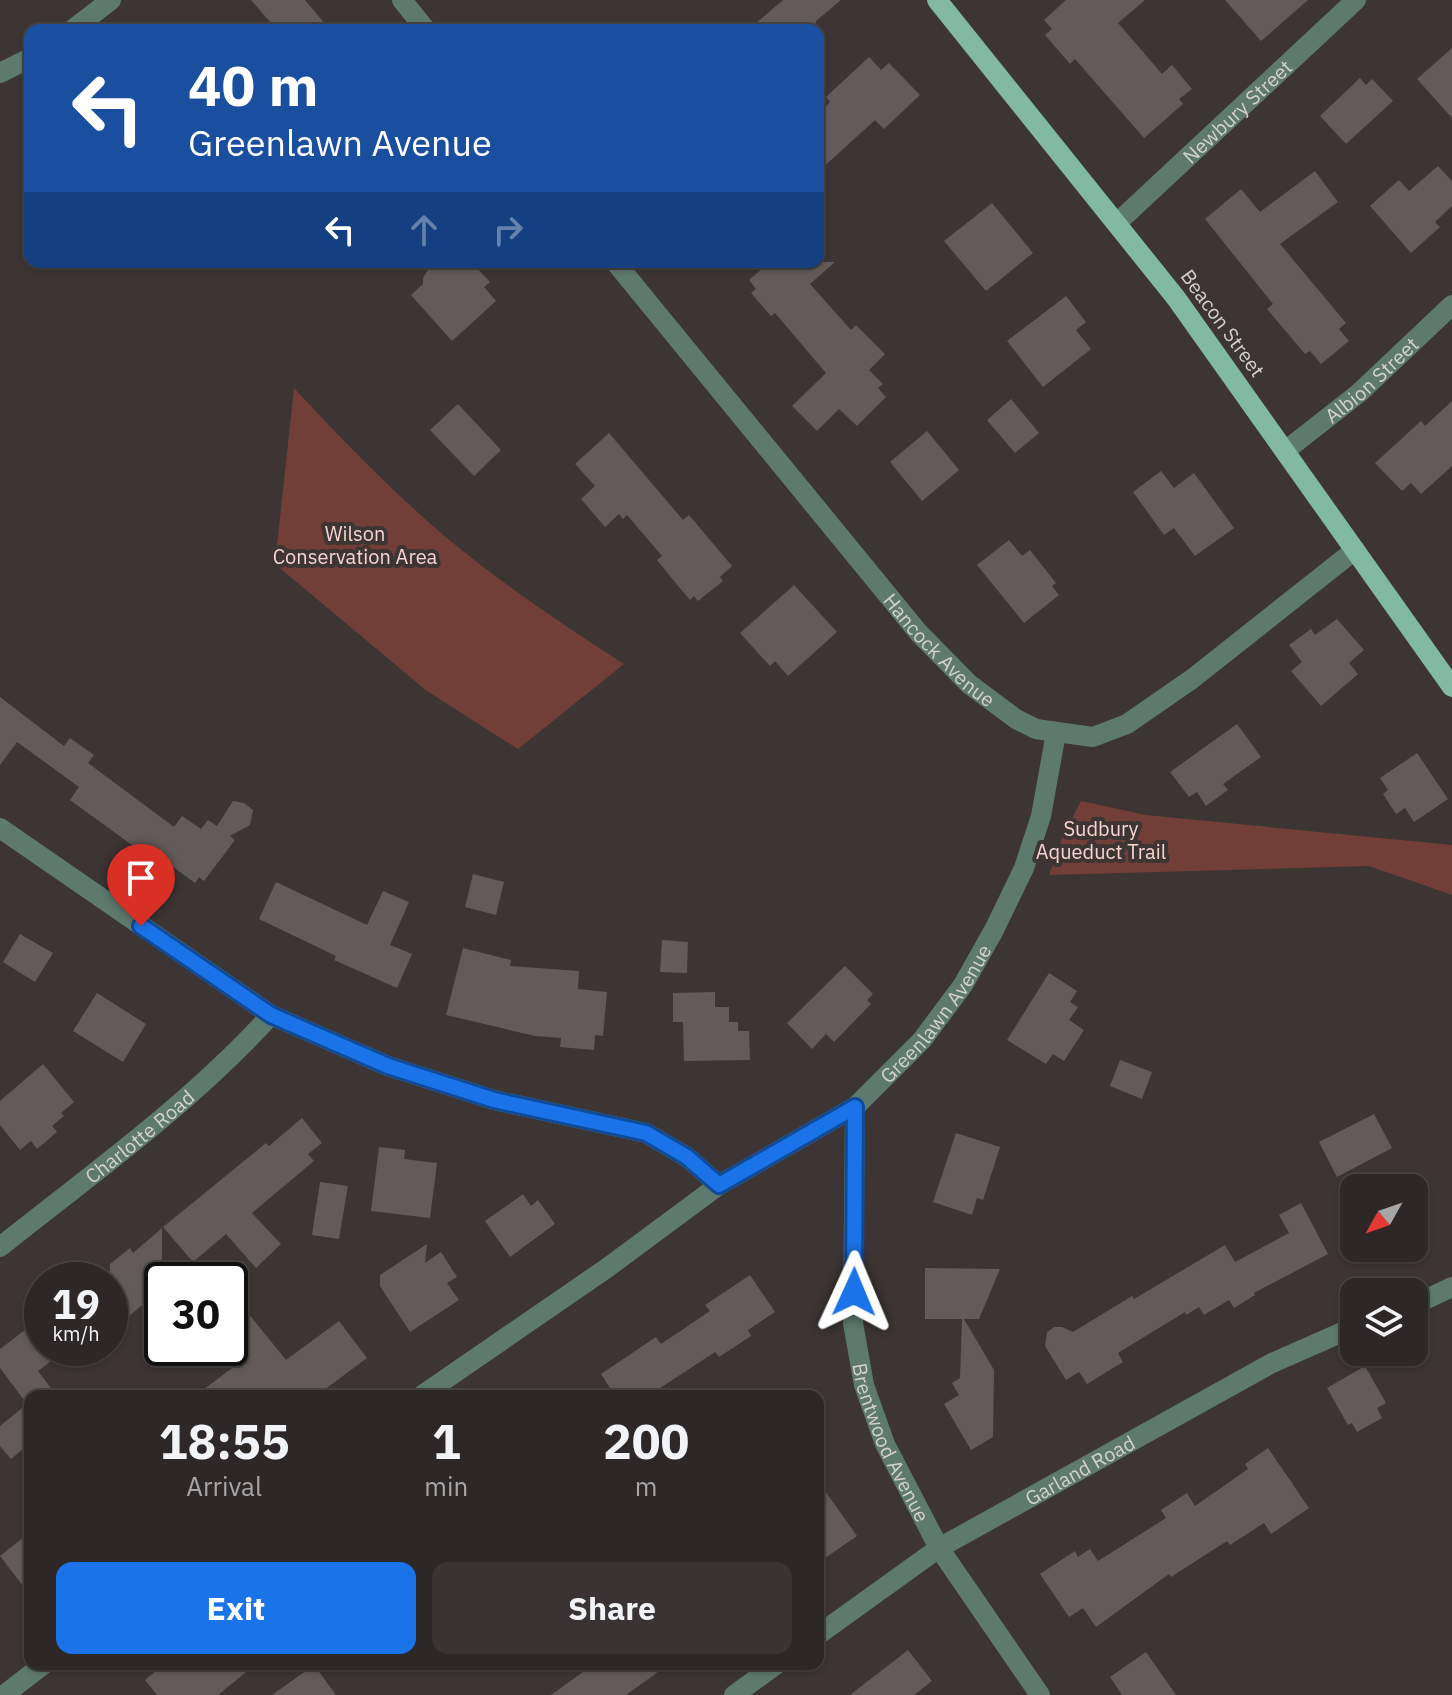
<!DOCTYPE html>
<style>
:root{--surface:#2d2827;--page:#393433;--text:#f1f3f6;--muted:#a7a6a7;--line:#484444;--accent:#1a73e8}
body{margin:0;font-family:"IBM Plex Sans",sans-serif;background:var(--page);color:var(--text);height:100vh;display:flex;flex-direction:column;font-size:30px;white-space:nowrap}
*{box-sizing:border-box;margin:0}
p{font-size:26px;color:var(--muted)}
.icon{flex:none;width:44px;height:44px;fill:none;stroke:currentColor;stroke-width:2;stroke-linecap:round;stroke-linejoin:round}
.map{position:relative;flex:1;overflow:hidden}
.sheet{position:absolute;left:24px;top:1390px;width:800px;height:280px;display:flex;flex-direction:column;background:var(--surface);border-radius:16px;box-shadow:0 2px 6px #0004,0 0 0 2px var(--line)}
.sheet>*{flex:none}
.hud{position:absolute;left:24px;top:24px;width:800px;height:244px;border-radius:16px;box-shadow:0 2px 6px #0004,0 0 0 2px var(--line);background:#1a4fa0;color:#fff;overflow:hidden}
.needle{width:52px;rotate:230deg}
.buttons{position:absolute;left:1340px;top:1174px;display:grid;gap:16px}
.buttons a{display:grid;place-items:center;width:88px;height:88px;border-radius:16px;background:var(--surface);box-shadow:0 2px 6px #0004,0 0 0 2px var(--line);font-size:40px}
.speed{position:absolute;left:24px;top:1262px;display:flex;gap:16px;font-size:40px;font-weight:700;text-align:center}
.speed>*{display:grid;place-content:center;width:104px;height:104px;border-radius:50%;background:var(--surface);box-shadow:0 2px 6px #0004,0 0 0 2px var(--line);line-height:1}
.speed small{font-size:20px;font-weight:400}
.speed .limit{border:4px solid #111;border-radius:12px;background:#fff;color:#111}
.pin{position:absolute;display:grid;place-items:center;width:68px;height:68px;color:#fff;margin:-82px -34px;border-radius:50% 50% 50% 0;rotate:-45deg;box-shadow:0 0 8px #0007}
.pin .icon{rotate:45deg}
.me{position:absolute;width:88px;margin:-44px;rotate:1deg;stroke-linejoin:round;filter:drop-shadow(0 0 6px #0008)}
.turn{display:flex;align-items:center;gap:28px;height:168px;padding:0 32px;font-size:36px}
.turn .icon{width:104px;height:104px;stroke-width:2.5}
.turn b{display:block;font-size:56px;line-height:68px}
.lanes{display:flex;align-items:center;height:76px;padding:0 32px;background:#0003;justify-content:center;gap:40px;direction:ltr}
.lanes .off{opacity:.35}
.eta{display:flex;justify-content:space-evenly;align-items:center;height:136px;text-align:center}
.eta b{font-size:48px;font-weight:700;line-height:56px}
.primary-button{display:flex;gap:16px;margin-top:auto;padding:16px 32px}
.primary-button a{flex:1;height:92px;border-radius:16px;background:var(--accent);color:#fff;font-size:32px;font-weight:700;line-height:92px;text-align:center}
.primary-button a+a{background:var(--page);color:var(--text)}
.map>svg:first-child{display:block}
</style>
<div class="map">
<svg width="1452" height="1695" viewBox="0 0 1452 1695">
<rect width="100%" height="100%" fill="#3c3534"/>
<g fill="#713f38">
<path d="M294,388C343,441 393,492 448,539C504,585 563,625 624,664L518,749L427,691L275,564Z"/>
<path d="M1081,801L1146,815L1452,845V895L1369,866L1049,875L1063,836Z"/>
</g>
<g fill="#625b5a">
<path d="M251,0H305L330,30H277Z"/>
<path d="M783,0H841L816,21L814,30H748Z"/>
<path d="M1066,0H1145L1118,23L1162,74L1172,65L1192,89L1179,99L1183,104L1144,138L1075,59L1070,64L1045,35L1052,29L1044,20Z"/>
<path d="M1225,0H1308L1261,41Z"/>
<path d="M1452,48V118L1417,79Z"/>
<path d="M869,57L881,70L889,63L920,95L884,129L875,120L818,172V114L830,102L826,97Z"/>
<path d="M1360,78L1366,85L1372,79L1393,101L1346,144L1320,116Z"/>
<path d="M1438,166L1452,181V206L1435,222L1440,227L1411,253L1370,206L1399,180L1409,191Z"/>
<path d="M1315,171L1338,202L1280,244L1346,323L1339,329L1349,341L1321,364L1310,351L1305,354L1267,309L1273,304L1205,219L1241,189L1260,212Z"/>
<path d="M992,203L1033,253L986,291L944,241Z"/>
<path d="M448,262H471L490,282L484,287L496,301L452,341L411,295L423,284V278L429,268L440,269Z"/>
<path d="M770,262H835L810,284L851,330L856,325L885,354L869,370L883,384L878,388L886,397L857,426L839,409L817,431L792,406L826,373L775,313L771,316L751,293L756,289L749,280Z"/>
<path d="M1066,296L1086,322L1076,330L1091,349L1043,387L1007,341Z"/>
<path d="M1011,399L1039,433L1015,453L987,420Z"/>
<path d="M1452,401V466L1421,494L1411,483L1402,491L1375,463L1421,421L1425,426Z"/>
<path d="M458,404L501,450L474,476L430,430Z"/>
<path d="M927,431L959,470L922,501L890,462Z"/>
<path d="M609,433L683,520L689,515L732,566L720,577L723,581L698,601L694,596L690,600L669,575L657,560L662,556L627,515L623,519L619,514L605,527L581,499L595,486L575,464Z"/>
<path d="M1161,471L1174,488L1194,473L1234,528L1195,556L1174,528L1164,535L1133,492Z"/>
<path d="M1009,540L1022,556L1030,550L1056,583L1052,586L1059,595L1024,623L977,565Z"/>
<path d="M794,585L837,632L788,676L775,661L770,666L740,633Z"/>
<path d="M1337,619L1364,650L1349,663L1358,674L1321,706L1291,671L1302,662L1289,645L1311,629L1315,635Z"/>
<path d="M0,697L64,746L70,738L94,755L88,763L174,827L182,816L201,829L208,820L217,826L233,801L244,803L253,810L250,825L230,836L235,840L204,881L199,877L195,883L169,864L165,869L70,800L79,787L17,742L0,765Z"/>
<path d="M1237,724L1261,757L1223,784L1228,790L1206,806L1197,792L1189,797L1170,772Z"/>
<path d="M1417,753L1448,799L1414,822L1405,808L1396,814L1383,794L1388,790L1380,778Z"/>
<path d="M473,874L504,882L496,915L465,907Z"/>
<path d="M276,882L367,925L383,891L409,902L390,945L412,954L397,988L334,960L336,956L259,919Z"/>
<path d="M20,934L53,953L35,982L3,962Z"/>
<path d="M662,940L688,942L687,973L660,972Z"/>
<path d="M463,948L511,960L510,966L579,971L578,989L607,992L603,1036L595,1035L594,1050L560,1047L561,1038L535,1036L446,1015Z"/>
<path d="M845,966L873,994L867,1000L871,1004L834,1042L826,1034L812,1049L787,1023Z"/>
<path d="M1049,973L1077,991L1070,1002L1078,1007L1069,1020L1084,1030L1064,1061L1053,1054L1046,1064L1007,1040Z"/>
<path d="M715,992V1007H729V1022H738V1031H749L750,1060L684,1061L683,1022H673V993Z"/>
<path d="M97,993L146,1024L123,1062L73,1031Z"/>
<path d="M1120,1060L1152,1072L1142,1099L1110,1086Z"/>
<path d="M43,1064L74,1102L61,1113L64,1116L52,1126L57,1132L37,1149L31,1141L20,1150L0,1125V1101Z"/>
<path d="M1374,1114L1392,1148L1337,1177L1319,1142Z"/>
<path d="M302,1118L322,1143L308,1154L314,1161L252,1213L281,1244L256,1268L226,1234L193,1262L163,1227L266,1143L269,1146Z"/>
<path d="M956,1133L1000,1147L983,1200L977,1198L972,1215L933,1202Z"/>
<path d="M379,1147L405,1150L404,1159L437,1163L430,1218L371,1211Z"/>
<path d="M320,1182L348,1186L339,1239L312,1235Z"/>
<path d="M523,1194L531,1206L538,1200L555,1224L510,1257L485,1221Z"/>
<path d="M1301,1203L1328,1254L1254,1293L1255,1295L1234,1308L1229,1300L1204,1315L1199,1307L1186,1315L1185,1312L1118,1353L1123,1362L1087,1384L1079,1372L1066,1380L1045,1346L1047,1332L1054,1327H1062L1073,1332L1132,1296L1134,1299L1225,1245L1235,1262L1289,1233L1279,1215Z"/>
<path d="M162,1228V1320L147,1301L110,1332V1264L130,1248L133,1253Z"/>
<path d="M427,1244L425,1263L441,1252L457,1277L447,1283L459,1300L410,1332L380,1286V1275Z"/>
<path d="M925,1268L1000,1269L979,1319H964L994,1370L993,1437L971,1450L944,1404L959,1395L952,1383L960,1378L962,1319H925Z"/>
<path d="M750,1275L775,1312L748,1330L751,1336L719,1357L715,1352L648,1396H615L601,1374L656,1337L661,1344L710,1311L705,1305Z"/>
<path d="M230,1291L286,1360L339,1321L367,1358L316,1396H195L244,1359L230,1342Z"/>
<path d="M42,1317V1348H68L38,1371L53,1391L47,1396H30V1443L11,1459L0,1446V1426L27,1404L0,1368V1349Z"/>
<path d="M1365,1366L1386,1403L1377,1408L1382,1418L1357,1432L1352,1423L1348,1425L1327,1388Z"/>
<path d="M1268,1448L1309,1508L1271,1534L1264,1523L1230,1545L1227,1541L1171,1577L1169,1574L1096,1627L1083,1608L1069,1617L1040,1574L1075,1551L1078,1557L1090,1549L1098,1561L1166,1518L1161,1510L1187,1493L1195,1506L1248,1469L1245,1464Z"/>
<path d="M818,1481L857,1536L818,1563Z"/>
<path d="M30,1532V1595L0,1556Z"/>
<path d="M908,1650L932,1681L914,1695H850Z"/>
<path d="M1146,1652L1176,1695H1122L1110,1677Z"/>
<path d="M164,1664H256L218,1695H157L145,1680Z"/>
<path d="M594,1664H669L626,1695H551Z"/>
<path d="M314,1665L336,1695H272Z"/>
</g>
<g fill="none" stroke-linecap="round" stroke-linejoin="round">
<g stroke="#5e796e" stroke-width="20">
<path d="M402,0L426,30"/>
<path d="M72,30L111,0"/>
<path d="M0,73L30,58"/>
<path id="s1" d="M1117,223L1356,0"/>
<path id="s2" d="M615,262L918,632L969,684L1016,719L1036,729L1093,737L1127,724L1192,679L1355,550"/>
<path id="s3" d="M1285,451L1359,393L1452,305"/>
<path d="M0,828L271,1015L388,1066L494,1100L646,1133L687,1157L719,1185"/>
<path id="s4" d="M855,1107L853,1323L864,1385L885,1444L939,1548L1040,1695"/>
<path id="s5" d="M0,1247C93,1173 191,1103 271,1015"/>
<path d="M1414,1305L1452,1287"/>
<path id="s6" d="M421,1396L607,1268L719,1185L855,1107L922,1040L963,985L994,930L1024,868L1041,816L1056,733"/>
<path id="s7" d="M818,1635L939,1548L1272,1363L1354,1327"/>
<path d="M4,1695L44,1664"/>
<path d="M734,1695L777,1664"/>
</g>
<path stroke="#81b9a4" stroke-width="20" d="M937,0L1176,298L1452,687"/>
</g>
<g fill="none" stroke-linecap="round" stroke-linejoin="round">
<g stroke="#114b97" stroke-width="20">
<path id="route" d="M141,926L271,1015L388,1066L494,1100L646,1133L687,1157L719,1185L855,1107L854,1292"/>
</g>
<use href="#route" stroke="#1a73e8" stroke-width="14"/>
</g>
<g text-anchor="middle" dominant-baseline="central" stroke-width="8" stroke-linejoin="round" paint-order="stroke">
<g font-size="20" fill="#d5d1d1" stroke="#3c3534">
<text stroke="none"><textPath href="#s1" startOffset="164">Newbury Street</textPath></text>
<text transform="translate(1223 323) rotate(54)">Beacon Street</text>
<text stroke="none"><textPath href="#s3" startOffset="112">Albion Street</textPath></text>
<text stroke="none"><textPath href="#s2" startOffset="506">Hancock Avenue</textPath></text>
<text stroke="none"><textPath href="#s6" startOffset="646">Greenlawn Avenue</textPath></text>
<text stroke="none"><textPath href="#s5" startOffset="178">Charlotte Road</textPath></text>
<text stroke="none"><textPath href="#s4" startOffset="342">Brentwood Avenue</textPath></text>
<text stroke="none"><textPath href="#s7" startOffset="310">Garland Road</textPath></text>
</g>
<g font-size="20" fill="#f9d3cd" stroke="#3c3534">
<text x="355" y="533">Wilson<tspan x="355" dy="23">Conservation Area</tspan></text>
<text x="1101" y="828">Sudbury<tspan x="1101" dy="23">Aqueduct Trail</tspan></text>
</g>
</g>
</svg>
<div class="buttons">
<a><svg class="needle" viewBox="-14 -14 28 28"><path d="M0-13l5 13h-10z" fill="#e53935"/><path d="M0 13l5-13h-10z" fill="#a7a6a7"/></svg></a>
<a><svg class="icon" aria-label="layers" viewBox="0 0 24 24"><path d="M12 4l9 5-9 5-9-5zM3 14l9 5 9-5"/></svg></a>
</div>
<div class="speed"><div>19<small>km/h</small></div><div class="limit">30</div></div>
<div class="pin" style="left:141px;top:926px;background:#d93025"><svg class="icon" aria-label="arrive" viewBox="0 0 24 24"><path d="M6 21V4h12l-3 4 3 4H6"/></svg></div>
<svg class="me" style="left:854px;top:1292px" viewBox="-20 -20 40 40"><path d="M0-17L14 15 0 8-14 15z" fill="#1a73e8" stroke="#fff" stroke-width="4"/></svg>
<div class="hud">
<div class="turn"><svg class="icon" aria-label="left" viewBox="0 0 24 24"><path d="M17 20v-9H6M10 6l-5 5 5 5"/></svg><div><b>40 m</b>Greenlawn Avenue</div></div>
<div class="lanes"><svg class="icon" aria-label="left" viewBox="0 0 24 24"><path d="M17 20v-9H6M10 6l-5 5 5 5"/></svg><svg class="icon off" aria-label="ahead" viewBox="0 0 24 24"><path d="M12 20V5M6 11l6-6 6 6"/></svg><svg class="icon off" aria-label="right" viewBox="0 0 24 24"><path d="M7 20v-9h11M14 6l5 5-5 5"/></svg></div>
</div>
<section class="sheet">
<div class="eta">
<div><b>18:55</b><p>Arrival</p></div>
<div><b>1</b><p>min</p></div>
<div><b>200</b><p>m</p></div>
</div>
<div class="primary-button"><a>Exit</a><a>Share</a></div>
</section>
</div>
